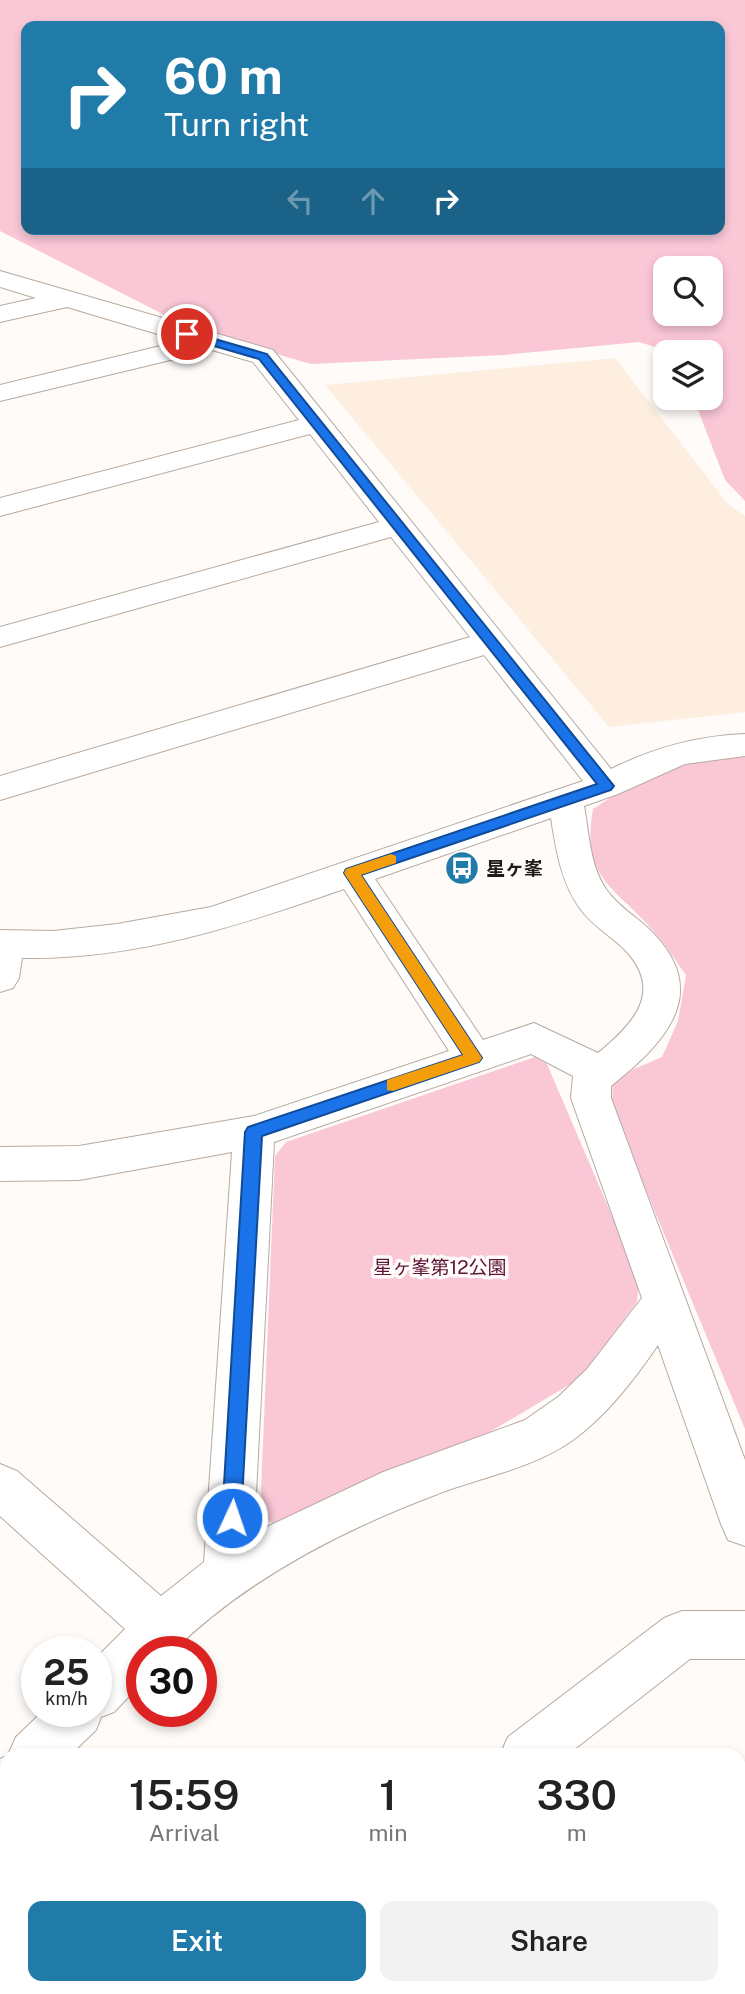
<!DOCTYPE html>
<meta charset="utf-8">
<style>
:root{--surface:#fff;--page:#f2f2f2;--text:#222;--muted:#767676;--accent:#217ba9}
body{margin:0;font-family:"Public Sans","Noto Sans JP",sans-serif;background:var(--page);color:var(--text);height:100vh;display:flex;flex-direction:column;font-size:26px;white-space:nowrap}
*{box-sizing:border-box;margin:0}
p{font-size:23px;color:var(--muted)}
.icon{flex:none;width:38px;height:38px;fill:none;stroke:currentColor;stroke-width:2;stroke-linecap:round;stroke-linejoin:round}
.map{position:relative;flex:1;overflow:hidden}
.sheet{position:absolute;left:0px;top:1748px;width:746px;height:247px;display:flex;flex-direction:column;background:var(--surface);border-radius:21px 21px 0 0;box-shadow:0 4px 10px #0003}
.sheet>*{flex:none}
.banner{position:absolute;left:21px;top:21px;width:704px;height:214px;border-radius:14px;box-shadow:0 4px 10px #0003;background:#217ba9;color:#fff;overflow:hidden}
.buttons{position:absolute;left:653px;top:256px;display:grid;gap:14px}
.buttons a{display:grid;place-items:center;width:70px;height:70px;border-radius:14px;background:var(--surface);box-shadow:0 4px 10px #0003;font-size:35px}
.speed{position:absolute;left:21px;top:1636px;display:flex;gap:14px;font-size:35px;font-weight:700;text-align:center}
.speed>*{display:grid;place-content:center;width:91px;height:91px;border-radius:50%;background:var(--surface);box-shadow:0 4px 10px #0003;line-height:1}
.speed small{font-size:18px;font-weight:400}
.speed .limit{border:10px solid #d22;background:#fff;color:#111}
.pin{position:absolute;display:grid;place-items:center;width:60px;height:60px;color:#fff;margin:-30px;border:4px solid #fff;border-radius:50%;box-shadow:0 2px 7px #0007}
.me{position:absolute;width:77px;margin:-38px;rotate:3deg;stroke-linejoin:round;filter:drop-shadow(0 0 5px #0008)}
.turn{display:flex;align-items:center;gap:24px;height:147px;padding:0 28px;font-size:32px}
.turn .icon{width:91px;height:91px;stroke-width:2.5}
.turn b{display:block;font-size:49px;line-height:60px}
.lanes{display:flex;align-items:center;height:66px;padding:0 28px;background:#0003;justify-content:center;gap:35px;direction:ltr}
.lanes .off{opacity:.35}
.eta{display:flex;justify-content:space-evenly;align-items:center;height:119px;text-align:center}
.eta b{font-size:42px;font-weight:600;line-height:49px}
.primary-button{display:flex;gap:14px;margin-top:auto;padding:14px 28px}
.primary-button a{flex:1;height:80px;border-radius:14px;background:var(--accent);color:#fff;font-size:28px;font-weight:600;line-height:80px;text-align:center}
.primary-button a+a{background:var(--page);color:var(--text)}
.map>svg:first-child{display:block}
</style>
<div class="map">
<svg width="745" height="1994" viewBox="0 0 745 1994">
<rect width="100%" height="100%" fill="#fefbf9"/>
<path fill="#feeedf" d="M615,358L728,504L745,516V712L609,727L325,385Z"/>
<g fill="#fac7d7" fill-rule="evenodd">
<path d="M0,0H745V501L725,480L693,397H710V352H671L639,342L504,355L311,364L194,330L0,231ZM26,26H719V229H26ZM665,268H710V313H665Z"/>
<path d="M745,752V1429L612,1108L613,1078L662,1057L678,1021L686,975C676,962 668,947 657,935C618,887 580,882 593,809L658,766Z"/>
<path d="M535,1057L547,1064L639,1279L637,1302L579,1379L488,1433L278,1527L260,1515L275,1156L286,1142Z"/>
<path d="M72,1988H154L159,1994H66Z"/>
</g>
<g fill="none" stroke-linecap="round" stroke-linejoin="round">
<g stroke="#b7aa9e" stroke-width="2">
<g id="minor">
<path d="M0,271L273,350L611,769C655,747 697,736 745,734V756L685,764L618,794L584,806C589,833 590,866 606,889C618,907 639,918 653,933C713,995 662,1045 611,1086V1098L745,1460V1546L728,1540L721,1524L658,1345C634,1380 607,1415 573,1440C532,1469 481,1477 435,1495C340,1531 245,1580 172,1652H142V1683L114,1712L101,1717L96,1730L70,1755H8L16,1737L42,1712H96V1658L125,1629L0,1516V1464L17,1471L161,1596L204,1562L232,1152L79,1180L0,1181V1147L79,1146L254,1116L449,1051L344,889C238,926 136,960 22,958L19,978L13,988L0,992V930L53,931L117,924L211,907L583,781L484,655L0,800V776L470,637L391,537L0,647V627L379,522L310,434L0,516V498L299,420L253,362L212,350L0,401V385L181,341L67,307L0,322V306L36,298L0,287ZM551,818C556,850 561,883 581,910C593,926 611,936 625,950C665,992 632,1025 598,1053L534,1023L483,1040L375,879ZM531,1054L573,1076L571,1098L642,1298L587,1369L558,1397L525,1420L383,1472L254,1533L274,1142Z"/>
<path d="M682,1611H745V1659H690L567,1755H500L508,1737L664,1618Z"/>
<path d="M7,1756V1812L0,1815V1759Z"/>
<path d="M7,1970V1988H56L53,1994H0V1980Z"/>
<path d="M160,1988H217L220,1994H163Z"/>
<path d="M491,1988H548L551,1994H494Z"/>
</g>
</g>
<use href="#minor" fill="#fff" fill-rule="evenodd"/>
</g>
<path fill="#1a73e8" stroke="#114b97" stroke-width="2" d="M187,331L267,354L614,786L611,790L361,875L482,1058L479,1062L262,1136L241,1518L238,1525L232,1527L225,1525L222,1518L245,1132L248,1127L463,1055L344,873L346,869L597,784L259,359L183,337L182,334Z"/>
<path fill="#f59e0b" d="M391,854L396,856V863L361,875L482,1058L479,1062L393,1091L387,1090V1080L463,1055L344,873L346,869Z"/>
<defs>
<g id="bus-disc" transform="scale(1.75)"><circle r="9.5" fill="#217ba9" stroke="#fefbf9"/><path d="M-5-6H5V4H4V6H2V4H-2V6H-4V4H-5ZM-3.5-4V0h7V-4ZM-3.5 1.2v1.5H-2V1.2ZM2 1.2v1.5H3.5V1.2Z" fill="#fff"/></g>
</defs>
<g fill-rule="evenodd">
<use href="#bus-disc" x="462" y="868"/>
</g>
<g text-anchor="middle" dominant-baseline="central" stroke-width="7" stroke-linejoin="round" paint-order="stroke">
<g font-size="19" font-weight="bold" fill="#201b16" stroke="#fefbf9" text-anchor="start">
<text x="486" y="868">星ヶ峯</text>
</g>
<g font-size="19" fill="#5e1435" stroke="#fefbf9">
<text x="440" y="1267">星ヶ峯第12公園</text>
</g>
</g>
</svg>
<div class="buttons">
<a><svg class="icon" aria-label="search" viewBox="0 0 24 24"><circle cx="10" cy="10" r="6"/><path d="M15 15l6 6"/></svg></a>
<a><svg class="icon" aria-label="layers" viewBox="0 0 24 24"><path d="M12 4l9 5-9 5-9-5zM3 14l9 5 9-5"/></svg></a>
</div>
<div class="speed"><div>25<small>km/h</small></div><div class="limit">30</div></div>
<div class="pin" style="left:187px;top:334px;background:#d93025"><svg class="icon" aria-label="arrive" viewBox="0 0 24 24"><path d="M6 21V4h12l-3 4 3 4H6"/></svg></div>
<svg class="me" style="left:232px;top:1518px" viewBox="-20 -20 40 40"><circle r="17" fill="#1a73e8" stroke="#fff" stroke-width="3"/><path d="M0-11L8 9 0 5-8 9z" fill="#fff"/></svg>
<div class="banner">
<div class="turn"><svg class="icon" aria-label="right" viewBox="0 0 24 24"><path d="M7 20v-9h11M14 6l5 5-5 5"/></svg><div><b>60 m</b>Turn right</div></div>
<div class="lanes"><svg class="icon off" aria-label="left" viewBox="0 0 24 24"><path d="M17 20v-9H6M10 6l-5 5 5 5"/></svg><svg class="icon off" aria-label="ahead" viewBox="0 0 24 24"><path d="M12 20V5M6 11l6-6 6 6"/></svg><svg class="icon" aria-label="right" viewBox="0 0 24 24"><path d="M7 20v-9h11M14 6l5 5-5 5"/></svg></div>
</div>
<section class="sheet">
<div class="eta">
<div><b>15:59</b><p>Arrival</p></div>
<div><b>1</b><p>min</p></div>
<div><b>330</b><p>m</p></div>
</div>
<div class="primary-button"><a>Exit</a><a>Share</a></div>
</section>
</div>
